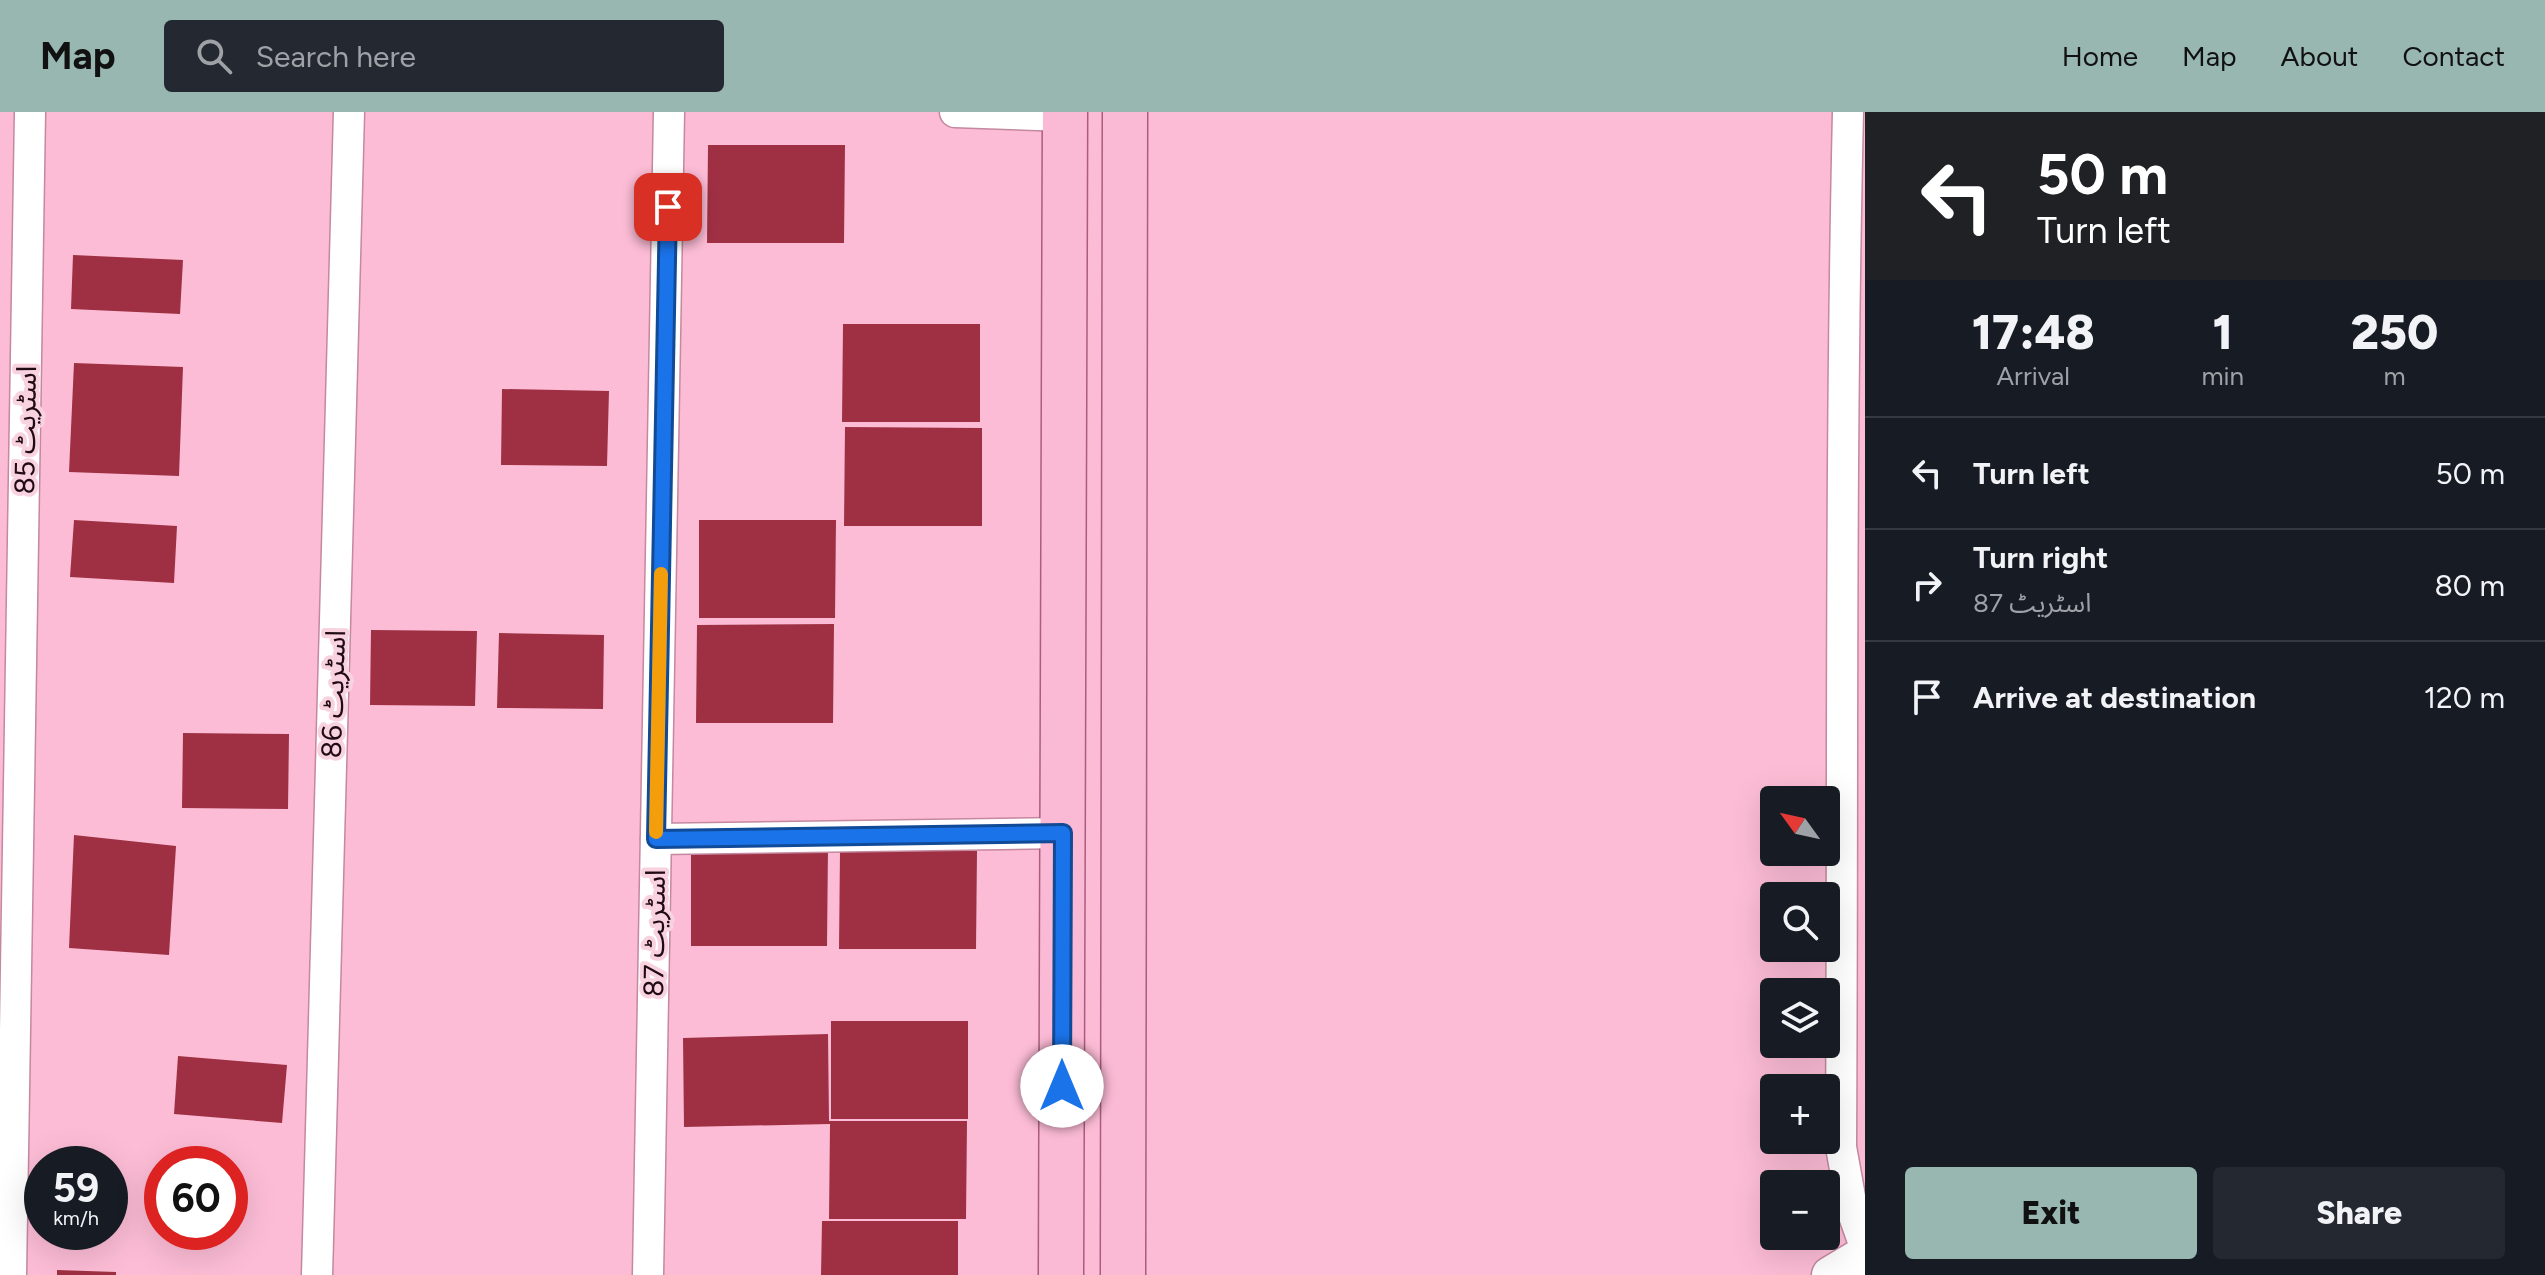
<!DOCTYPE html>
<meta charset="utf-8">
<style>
:root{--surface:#171b24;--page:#242831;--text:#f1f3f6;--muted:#9ea1a6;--line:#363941;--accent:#98b7b1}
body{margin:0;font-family:Figtree,"Noto Sans Arabic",sans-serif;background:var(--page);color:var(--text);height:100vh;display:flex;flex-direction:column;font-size:30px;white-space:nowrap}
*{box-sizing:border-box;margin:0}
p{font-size:26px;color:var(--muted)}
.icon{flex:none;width:44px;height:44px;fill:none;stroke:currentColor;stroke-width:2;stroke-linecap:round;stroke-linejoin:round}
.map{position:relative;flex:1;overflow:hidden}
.details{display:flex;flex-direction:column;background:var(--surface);width:680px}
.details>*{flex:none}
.top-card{background:#202124;color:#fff;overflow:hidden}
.needle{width:52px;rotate:303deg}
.controls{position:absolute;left:1760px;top:674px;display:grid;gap:16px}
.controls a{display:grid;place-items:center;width:80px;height:80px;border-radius:8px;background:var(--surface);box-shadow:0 8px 32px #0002;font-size:40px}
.speed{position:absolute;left:24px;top:1034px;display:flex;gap:16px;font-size:40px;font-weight:700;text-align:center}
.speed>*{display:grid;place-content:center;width:104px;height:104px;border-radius:50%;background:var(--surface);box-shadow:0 8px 32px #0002;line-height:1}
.speed small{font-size:20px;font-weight:400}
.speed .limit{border:12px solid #d22;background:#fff;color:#111}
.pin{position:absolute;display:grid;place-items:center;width:68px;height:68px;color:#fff;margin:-34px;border-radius:16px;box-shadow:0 4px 12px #0006}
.me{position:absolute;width:88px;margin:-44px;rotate:0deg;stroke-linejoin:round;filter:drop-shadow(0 0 6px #0008)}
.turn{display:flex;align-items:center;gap:28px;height:168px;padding:0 40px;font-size:36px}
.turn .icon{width:104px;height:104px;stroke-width:2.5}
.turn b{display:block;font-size:56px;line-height:68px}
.eta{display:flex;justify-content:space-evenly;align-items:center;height:136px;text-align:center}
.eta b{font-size:48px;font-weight:800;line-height:56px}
.cta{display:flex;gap:16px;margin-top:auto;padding:16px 40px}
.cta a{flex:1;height:92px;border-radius:8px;background:var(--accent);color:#111;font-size:32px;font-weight:800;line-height:92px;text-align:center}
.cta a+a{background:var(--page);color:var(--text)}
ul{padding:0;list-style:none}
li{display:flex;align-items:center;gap:24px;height:112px;padding:0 40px;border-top:2px solid var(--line)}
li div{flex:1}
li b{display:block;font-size:30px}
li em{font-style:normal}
header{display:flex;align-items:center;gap:48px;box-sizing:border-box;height:112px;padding:0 40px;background:var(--accent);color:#111}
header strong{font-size:38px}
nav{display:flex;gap:44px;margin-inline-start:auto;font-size:28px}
.search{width:560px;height:72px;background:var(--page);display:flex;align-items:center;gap:20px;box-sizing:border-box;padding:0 28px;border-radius:8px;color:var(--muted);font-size:30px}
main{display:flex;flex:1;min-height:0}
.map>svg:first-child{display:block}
</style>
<header>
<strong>Map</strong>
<div class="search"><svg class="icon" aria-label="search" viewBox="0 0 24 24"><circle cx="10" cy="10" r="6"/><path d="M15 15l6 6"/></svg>Search here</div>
<nav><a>Home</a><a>Map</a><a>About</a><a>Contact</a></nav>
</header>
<main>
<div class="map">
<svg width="1865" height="1163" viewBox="0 0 1865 1163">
<rect width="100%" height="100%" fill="#fcbcd5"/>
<g fill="#9f3044">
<path d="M708,33H845L844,131H707Z"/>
<path d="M73,143L183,148L180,202L71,197Z"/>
<path d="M843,212H980V310H842Z"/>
<path d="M74,251L183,255L179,364L69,360Z"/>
<path d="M502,277L609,279L607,354L501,353Z"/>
<path d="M845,315L982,316V414H844Z"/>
<path d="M74,408L177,414L174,471L70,465Z"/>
<path d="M699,408H836L835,506H699Z"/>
<path d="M834,512L833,611H696L697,513Z"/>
<path d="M371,518L477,519L475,594L370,593Z"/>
<path d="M499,521L604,523L603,597L497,596Z"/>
<path d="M183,621L289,622L288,697L182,696Z"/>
<path d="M74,723L176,734L169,843L69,836Z"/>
<path d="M691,736H828L827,834H691Z"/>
<path d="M840,739H977L976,837H839Z"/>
<rect x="831" y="909" width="137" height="98"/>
<path d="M828,922L829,1009H967L966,1107H829L830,1012L684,1015L683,926Z"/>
<path d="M178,944L287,953L282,1011L174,1002Z"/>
<path d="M822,1109H958V1163H821Z"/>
<path d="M57,1158L116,1160V1163H57Z"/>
</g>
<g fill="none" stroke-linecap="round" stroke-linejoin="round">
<g stroke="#c4889f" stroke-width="33">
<g id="minor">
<path d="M955,0L1065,4"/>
<path d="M1848,0C1840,345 1843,690 1841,1035L1853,1101L1865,1135"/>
<path d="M656,727L1063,721"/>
<path d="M11,1163L30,0"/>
<path d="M317,1163L349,0"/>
<path d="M648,1163L669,0"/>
</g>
</g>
<g stroke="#c4889f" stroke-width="39">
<path id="tertiary" d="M1830,1163L1865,1142"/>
</g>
<g stroke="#ab5d7f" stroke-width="47">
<g id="primary">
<path d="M1061,1163L1065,0"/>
<path d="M1123,1163L1125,0"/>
</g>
</g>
<use href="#minor" stroke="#fff" stroke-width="30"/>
<use href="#tertiary" stroke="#fff" stroke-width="36"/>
<use href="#primary" stroke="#fab9d4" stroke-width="44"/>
</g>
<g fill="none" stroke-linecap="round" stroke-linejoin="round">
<g stroke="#114b97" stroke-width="20">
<path id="route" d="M668,95L656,727L1063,721L1062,974"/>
</g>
<use href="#route" stroke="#1a73e8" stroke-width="14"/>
<path stroke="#f59e0b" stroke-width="14" d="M656,720L661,462"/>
</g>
<g text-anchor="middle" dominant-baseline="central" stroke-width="8" stroke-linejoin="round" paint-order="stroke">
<g font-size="28" fill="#200a14" stroke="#f9d2e0">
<text transform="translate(25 318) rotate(-89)">اسٹریٹ 85</text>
<text transform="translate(333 582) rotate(-88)">اسٹریٹ 86</text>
<text transform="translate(654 821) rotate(-89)">اسٹریٹ 87</text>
</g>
</g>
</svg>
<div class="controls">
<a><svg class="needle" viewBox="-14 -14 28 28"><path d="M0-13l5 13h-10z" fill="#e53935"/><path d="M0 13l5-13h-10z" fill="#9ea1a6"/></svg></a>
<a><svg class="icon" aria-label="search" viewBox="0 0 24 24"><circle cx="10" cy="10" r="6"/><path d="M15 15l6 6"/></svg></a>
<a><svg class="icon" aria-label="layers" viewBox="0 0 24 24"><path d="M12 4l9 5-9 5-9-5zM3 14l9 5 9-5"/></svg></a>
<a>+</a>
<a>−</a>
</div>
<div class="speed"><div>59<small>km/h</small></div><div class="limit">60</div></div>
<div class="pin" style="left:668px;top:95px;background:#d93025"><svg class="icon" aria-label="arrive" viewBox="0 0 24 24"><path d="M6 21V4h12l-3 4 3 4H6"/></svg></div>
<svg class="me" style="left:1062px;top:974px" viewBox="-20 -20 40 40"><circle r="19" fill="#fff"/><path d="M0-13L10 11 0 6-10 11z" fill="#1a73e8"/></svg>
</div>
<section class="details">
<div class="top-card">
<div class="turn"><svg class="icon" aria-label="left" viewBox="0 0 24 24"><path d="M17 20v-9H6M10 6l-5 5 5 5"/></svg><div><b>50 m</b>Turn left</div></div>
</div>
<div class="eta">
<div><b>17:48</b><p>Arrival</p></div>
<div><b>1</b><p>min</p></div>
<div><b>250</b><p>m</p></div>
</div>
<ul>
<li><svg class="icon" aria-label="left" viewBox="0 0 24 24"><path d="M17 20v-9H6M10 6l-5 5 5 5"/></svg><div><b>Turn left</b></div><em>50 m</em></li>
<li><svg class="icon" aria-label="right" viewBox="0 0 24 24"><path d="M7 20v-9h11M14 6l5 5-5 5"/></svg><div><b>Turn right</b><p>اسٹریٹ 87</p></div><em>80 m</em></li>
<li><svg class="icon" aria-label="arrive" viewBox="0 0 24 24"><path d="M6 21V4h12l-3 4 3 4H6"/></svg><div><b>Arrive at destination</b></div><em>120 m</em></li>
</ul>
<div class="cta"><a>Exit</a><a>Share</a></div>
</section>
</main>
